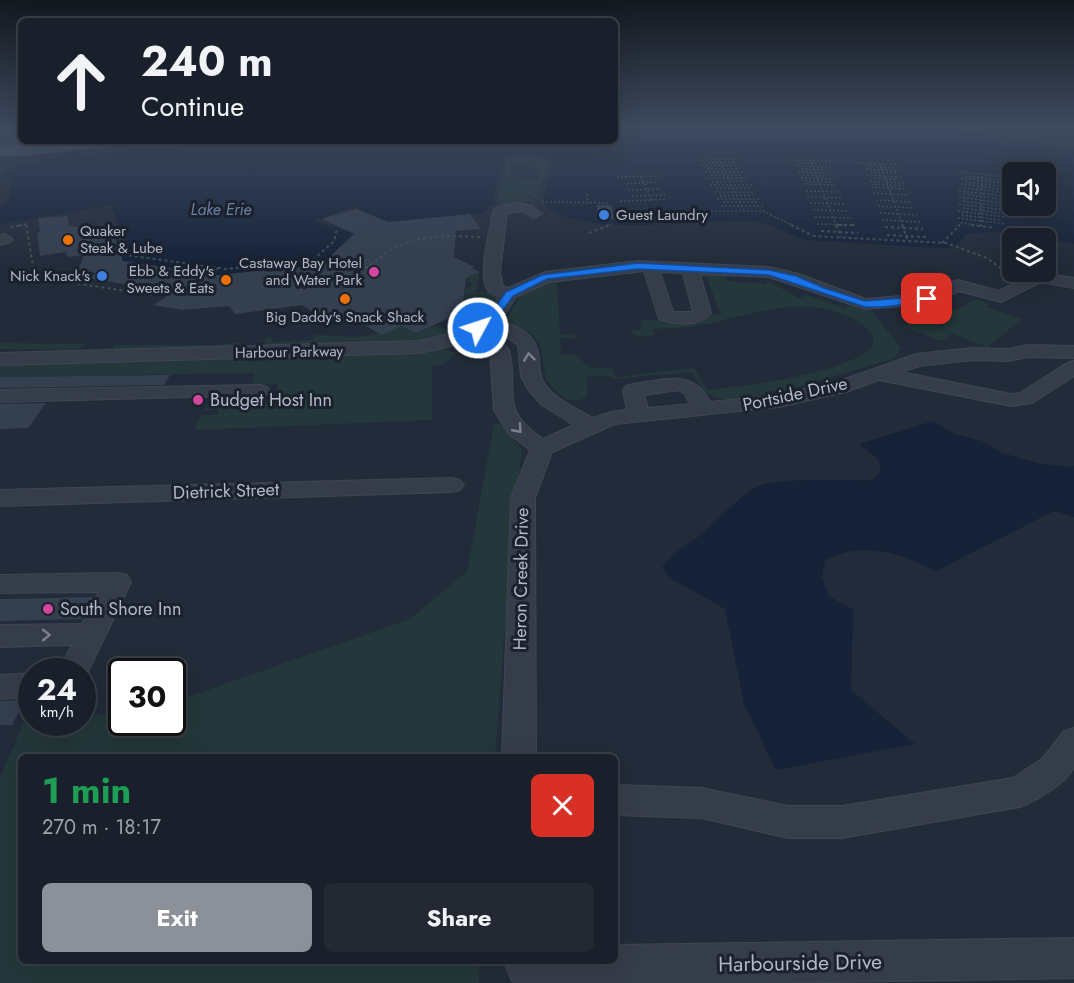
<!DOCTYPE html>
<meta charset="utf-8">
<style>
:root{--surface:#1a202b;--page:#232833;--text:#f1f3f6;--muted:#9fa3a9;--line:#383e47;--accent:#8c9099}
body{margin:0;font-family:Jost,sans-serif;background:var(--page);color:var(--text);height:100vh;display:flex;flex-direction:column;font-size:22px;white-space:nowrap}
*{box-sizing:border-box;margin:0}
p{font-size:20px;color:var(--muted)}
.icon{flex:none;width:33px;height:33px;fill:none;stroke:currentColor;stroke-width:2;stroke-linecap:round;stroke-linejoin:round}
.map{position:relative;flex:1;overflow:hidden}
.drawer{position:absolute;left:18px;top:754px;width:600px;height:210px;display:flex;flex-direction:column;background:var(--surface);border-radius:9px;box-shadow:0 6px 24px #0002,0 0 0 2px var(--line)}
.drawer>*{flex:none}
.guide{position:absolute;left:18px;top:18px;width:600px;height:126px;border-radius:9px;box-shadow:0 6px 24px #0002,0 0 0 2px var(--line);background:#1a202b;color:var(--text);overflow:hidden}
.buttons{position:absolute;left:1002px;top:162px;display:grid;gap:12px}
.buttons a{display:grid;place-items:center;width:54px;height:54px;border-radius:9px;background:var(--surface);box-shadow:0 6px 24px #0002,0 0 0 2px var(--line);font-size:30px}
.speed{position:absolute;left:18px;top:658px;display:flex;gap:12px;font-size:30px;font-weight:700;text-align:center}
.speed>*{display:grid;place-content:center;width:78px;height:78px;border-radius:50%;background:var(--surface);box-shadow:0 6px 24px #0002,0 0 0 2px var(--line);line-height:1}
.speed small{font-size:15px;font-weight:400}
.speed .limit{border:3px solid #111;border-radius:9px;background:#fff;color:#111}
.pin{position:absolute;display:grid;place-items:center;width:51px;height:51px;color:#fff;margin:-26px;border-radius:12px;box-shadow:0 3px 9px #0006}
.me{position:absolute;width:66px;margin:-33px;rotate:50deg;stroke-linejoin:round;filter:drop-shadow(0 0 4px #0008)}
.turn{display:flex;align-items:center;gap:21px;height:126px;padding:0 24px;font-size:27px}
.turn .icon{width:78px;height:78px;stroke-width:2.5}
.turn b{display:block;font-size:42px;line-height:51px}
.round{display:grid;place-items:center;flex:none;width:63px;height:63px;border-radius:9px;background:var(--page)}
.summary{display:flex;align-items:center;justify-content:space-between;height:102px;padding:0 24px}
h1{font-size:36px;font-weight:700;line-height:45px;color:#1e9e55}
.button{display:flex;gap:12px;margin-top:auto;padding:12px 24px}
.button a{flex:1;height:69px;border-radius:9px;background:var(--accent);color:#fff;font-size:24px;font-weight:700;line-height:69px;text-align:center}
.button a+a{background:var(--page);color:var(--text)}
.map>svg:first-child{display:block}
</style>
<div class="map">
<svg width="1074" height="983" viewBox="0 0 1074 983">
<rect width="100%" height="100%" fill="#222b39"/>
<g fill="#24373a">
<path d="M144,141H255L82,155L77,150Z"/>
<path d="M510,156L537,157L549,162L540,188V201L536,199V186L525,180L537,179L540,169L534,168L533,165L514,163L509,168L511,175L504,176L505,164Z"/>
<path d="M521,178L522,182L534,186V201L501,205L498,197L502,180Z"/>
<path d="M480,272L476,292H492L500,298L499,302C491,309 483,318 475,324C430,352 328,345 274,346L263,342L268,337L272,339V342L312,340L315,335H318C353,336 368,340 402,326L416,333L431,326L448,329L478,315L479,311L460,308L462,307L465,290L473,285L466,278Z"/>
<path d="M702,272L727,275V281L767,284L766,280L799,298L807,295L845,308L851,304L871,310L901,348L894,358L886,361L781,392L777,390L773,393L726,400L705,394L692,372L615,379L608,376L586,377L588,394L585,398L576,401L567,400L556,391L546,379L540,343L529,332L508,322L509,314L523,292L555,278L567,279L568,280L557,283L560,334L573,335L578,338H560L561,355H576L589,367L613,369L616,377L694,368L707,390C755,384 832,376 872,349L873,336C864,323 854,318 839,313C790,296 744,318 695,326C681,329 667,328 653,329L655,335L640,337L631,332V330H641L640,320H695L707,315H721L707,278L696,275Z"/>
<path d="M976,299L990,304L986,307L1022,319L988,347L952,334L942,341L903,327L935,304L957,310Z"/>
<path d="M243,342L238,346L113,351V345H215Z"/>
<path d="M0,343L87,344L79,349L70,350L0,349Z"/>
<path d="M441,348L457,353L442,365L432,366V420L195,430L201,415H217L218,410H205L208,404L279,401L282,390H277L278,384L252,385L255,373L0,377V362H153L288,355H381L417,353Z"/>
<path d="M494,424H500L522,449L512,536L495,757L21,758V962H480L479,983H0V778L23,723H82L83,718L121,711L122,723H172L173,702L410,619L467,571Z"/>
</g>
<g fill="#162237" fill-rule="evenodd">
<path d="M615,128H954L1074,150V244C1048,238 990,227 965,235C957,246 952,249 938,248L806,240C787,235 773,223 753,221C694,218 597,239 547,208L544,200L552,162C543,151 519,154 506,156L493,196L495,204L487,208L482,214L388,222L355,207L315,220C328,228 341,228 355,233L322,264L304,266V268L219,275L109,259L106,249L126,245L111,205L0,224V208L8,202L12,179L1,172L77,151L83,155C240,136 399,139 556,144L562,141H615ZM1012,172H1046V206H1012Z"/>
<path d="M933,421L954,434L982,441L1002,453L1038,463L1067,467L1074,466V517L1054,511L936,571C899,553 864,540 825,560L822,578L829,596L853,610L851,690L915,744L776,770L744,704L725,609L672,579L662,568C673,551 689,545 704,532C720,518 735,501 753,489C771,476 847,481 873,480L881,471L878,459L859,444Z"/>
</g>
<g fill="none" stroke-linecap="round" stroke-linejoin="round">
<path stroke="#162237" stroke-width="4" d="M328,320L330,323L336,322L337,317"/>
</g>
<g fill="#343f50">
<path d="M597,205H612L614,219H598Z"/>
<path d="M356,209L388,222L470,214L481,229L456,231L454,257L475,267L471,268L480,272L466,278L462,312L416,333L402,326L381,335L358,321L349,325L337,317L327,321L302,305L235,314L229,306L182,310L153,305L174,292L87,278L96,273L78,270L84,255L68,257L66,252L40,256L37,233L40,232L38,218L67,216L69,226L101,230L102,234L112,232L123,261L219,275L266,270L267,272L322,264L354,234L322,219Z"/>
<path d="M170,375L164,385L0,388V377Z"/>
<path d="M46,403L28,428L0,429V404Z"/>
<path d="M94,597L82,619L0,621V599Z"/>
<path d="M25,700L12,725H0V701Z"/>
</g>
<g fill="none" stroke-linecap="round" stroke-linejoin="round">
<g stroke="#3f4653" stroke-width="2">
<g id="minor">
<path d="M0,128H9L16,139H21V141H46L40,145L9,146L0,132Z"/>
<path d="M518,203L532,206L541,214L534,218L522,211L507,213L500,273L503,286L508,288L545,272L638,261L769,267L799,274L866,299L923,294L958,280L999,291L1039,272L1074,278V288L1041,282L1001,302L959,291L927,304L865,309L769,277L700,274L711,313C700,328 674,324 659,319L644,271L549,282L516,297L501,320C523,330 537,334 539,360C539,368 540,376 544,383C554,399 577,409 593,418L611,412L627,410L623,390L626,386L633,384C665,380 692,368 710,402L778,395L834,383L916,354L973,348L1008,349L1028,345L1074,346V358L1028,357L1008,361L973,360L919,366L901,372L1011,394L1020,393L1067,363L1074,361V376L1032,403L1011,406L879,380L846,392L778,407L615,424L552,452L535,498L536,758H502L511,498L530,450L508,433L494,410L490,353L466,340L456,345L419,353L0,365V353L419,341C449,335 484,325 499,296C495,295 489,294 487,289C478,273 490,230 493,211L499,206ZM660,272L683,273L693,312H673ZM489,329L505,336L518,345L521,376L529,391L542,405L574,425L543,439C497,408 520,392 509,350L506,346L481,333ZM679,390L685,394L690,404L648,408L644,395Z"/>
<path d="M5,234L13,239L10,242L0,245V235Z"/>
<path d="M260,385L267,387L270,391L267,395L0,402V390Z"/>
<path d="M452,478L460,480L464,485L460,490L452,492L0,506V490Z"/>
<path d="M117,573L127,575L131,582L84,680L82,672H58L72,645L0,647V625L82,624L99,592L0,593V575Z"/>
<path d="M32,673V697L0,699V675Z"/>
<path d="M1074,728C1074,740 1074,757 1074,767C1069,782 1034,802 1020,807L842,838H788L702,818L615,815V785L702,788L788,806H842L1013,778L1042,759L1063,732Z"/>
<path d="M1074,938V978L770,983H516L512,981L506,967L508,962H615V945Z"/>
</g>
</g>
<g stroke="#3f4653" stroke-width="2">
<path id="major" d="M67,141H114L106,146L29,155H0V145H29Z"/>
</g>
<g stroke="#3d5053" stroke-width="1.5" stroke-dasharray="2 2" stroke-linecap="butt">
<path d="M997,140L1012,143"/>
<path d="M1005,141L1009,138"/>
<path d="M121,143L137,141"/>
<path d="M718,159L744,210"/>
<path d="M698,160L739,159"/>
<path d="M789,160L831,161"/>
<path d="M810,161L837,226"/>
<path d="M704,163L735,162"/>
<path d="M799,163L823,164"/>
<path d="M858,163L901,165"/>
<path d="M880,164L903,226"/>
<path d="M702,166L740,165"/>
<path d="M797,166L829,167"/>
<path d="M868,166L894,168"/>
<path d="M707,169H738"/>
<path d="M801,169L826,170"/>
<path d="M866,169L899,171"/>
<path d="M705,172H744"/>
<path d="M798,172L831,173"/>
<path d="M870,172L896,173"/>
<path d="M959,172L1006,177"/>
<path d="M711,175H742"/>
<path d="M803,175L828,176"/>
<path d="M867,175L901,177"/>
<path d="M965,176L1000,180"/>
<path d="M617,177L660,176"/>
<path d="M707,178H748"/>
<path d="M801,178L834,179"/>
<path d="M873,178L898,179"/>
<path d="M961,178L1004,183"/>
<path d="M523,179L524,182L536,186L535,198"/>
<path d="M805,181L832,182"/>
<path d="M870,181L904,183"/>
<path d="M712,182L745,181"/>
<path d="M965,182L1000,186"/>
<path d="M626,184L657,182"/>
<path d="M803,184L836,185"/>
<path d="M874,184L901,186"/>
<path d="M961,184L1004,190"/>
<path d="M710,185H752"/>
<path d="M871,187L907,189"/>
<path d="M716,188H750"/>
<path d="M964,188L1000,192"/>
<path d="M628,190L661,189"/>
<path d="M806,191L839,192"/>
<path d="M959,191L1004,196"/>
<path d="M715,192H755"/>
<path d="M873,193L909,195"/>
<path d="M587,194L588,203"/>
<path d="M964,194L1000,199"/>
<path d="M632,196L665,195"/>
<path d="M720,196L753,195"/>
<path d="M807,197L842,198"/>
<path d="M959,197L1004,203"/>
<path d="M717,199H759"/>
<path d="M651,200L667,199"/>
<path d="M876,200L911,202"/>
<path d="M620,201L652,200L640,176"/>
<path d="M963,201L1000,206"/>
<path d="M542,202L609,203"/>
<path d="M723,202H758"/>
<path d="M810,203L846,204"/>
<path d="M959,204L1004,210"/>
<path d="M721,206H763"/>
<path d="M878,206L914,208"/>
<path d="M963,208L1000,213"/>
<path d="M813,210L849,211"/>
<path d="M667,211H763L794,226"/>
<path d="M958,211L1006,217"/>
<path d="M880,213L917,215"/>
<path d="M962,215L1000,220"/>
<path d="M815,217L852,218"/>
<path d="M659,218L661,224"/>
<path d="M958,218L1005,224"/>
<path d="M882,220L920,222"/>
<path d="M817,224L855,225"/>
<path d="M16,226L26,224V226"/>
<path d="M606,226L611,224"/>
<path d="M958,226L961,223L982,226"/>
<path d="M981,226L982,174"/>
</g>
<g stroke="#3d5053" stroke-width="2" stroke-dasharray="3 3" stroke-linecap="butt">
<path d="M26,225L35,277L152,295L171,293"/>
<path d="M791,225L814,236L946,243L987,258L1010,275"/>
<path d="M836,225L841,237"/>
<path d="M838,225H855"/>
<path d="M902,225L908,241"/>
<path d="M971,225L995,228"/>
<path d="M11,227L23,225"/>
<path d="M885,227L923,229"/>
<path d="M821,231L858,233"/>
<path d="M589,233L610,225"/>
<path d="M887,235L926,237"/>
<path d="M942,243L960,225"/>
<path d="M124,246L126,255L226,269L313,260L334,241L337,229"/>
<path d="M365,268C376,262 385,252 396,247C422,234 452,236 480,237"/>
<path d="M211,274L218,268"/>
</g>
<use href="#minor" fill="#363d4a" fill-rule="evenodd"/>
<use href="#major" fill="#545c6a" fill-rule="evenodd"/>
</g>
<defs><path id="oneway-chevron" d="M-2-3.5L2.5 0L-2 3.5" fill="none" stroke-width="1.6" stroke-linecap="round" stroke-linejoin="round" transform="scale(1.5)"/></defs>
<g stroke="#7a818e">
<use href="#oneway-chevron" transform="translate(529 357) rotate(-97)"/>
<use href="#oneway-chevron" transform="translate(518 429) rotate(48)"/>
<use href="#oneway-chevron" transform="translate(46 635) rotate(-1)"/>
</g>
<linearGradient id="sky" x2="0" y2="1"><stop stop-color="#13181f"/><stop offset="0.48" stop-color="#3e4a5f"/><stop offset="1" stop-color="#3e4a5f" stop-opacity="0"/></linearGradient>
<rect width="1074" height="265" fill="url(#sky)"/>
<path fill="#1a73e8" stroke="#114b97" stroke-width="1.5" d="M638,263L769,270L796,276L824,288L865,301L927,296L932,299L927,302L882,307H865L769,275L638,269L547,279L513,296L493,324L478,331L473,328L486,320L506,292L542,275Z"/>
<g fill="#3f7fe0" stroke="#1b222e" stroke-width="2">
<circle cx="604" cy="215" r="6"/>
<circle cx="102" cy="276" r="6"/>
</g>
<g fill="#e8710a" stroke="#1b222e" stroke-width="2">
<circle cx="68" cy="240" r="6"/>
<circle cx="226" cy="280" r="6"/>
<circle cx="345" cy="299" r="6"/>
</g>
<g fill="#d1479c" stroke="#1b222e" stroke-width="2">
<circle cx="374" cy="272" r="6"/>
<circle cx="198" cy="400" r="6"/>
<circle cx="48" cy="609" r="6"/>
</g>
<g text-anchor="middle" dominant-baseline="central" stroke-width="6" stroke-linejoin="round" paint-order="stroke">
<g font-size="15" fill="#b1b8c6" stroke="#1b222e" text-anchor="end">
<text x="616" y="215" text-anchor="start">Guest Laundry</text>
<text x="80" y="231" text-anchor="start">Quaker<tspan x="80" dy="17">Steak &amp; Lube</tspan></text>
<text x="362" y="263">Castaway Bay Hotel<tspan x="362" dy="17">and Water Park</tspan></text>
<text x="214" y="271">Ebb &amp; Eddy's<tspan x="214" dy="17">Sweets &amp; Eats</tspan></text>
<text x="90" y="276">Nick Knack's</text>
<text x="345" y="317" text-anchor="middle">Big Daddy's Snack Shack</text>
</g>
<g font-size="15" fill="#b1b8c6" stroke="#1b222e">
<text transform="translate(289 352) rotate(-1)">Harbour Parkway</text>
</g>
<g font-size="16" font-style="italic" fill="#6a80a4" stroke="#1b222e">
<text x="221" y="209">Lake Erie</text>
</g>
<g font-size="18" fill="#b1b8c6" stroke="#1b222e">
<text transform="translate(795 394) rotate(-12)">Portside Drive</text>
<text transform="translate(226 491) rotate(-2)">Dietrick Street</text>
<text transform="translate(521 579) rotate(-89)">Heron Creek Drive</text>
</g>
<g font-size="18" fill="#b1b8c6" stroke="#1b222e" text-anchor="start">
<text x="210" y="400">Budget Host Inn</text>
<text x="60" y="609">South Shore Inn</text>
</g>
<g font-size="21" fill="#b1b8c6" stroke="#1b222e">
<text transform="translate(800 963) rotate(-1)">Harbourside Drive</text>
</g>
</g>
</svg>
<div class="buttons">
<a><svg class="icon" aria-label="sound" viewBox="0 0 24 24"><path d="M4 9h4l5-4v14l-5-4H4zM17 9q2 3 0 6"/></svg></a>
<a><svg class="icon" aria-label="layers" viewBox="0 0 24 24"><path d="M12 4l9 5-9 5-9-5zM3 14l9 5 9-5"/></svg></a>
</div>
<div class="speed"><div>24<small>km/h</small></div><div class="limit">30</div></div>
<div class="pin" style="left:927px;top:299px;background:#d93025"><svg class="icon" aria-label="arrive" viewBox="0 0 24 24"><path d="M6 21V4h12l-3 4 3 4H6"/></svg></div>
<svg class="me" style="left:478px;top:328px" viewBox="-20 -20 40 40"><circle r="17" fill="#1a73e8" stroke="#fff" stroke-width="3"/><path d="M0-11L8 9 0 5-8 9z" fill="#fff"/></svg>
<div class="guide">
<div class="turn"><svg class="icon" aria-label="ahead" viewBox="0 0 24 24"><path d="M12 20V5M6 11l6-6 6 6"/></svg><div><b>240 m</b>Continue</div></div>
</div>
<section class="drawer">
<div class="summary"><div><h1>1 min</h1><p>270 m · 18:17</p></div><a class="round" style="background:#d93025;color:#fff"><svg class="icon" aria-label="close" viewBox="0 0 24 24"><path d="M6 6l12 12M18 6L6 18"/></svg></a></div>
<div class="button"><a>Exit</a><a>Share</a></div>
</section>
</div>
